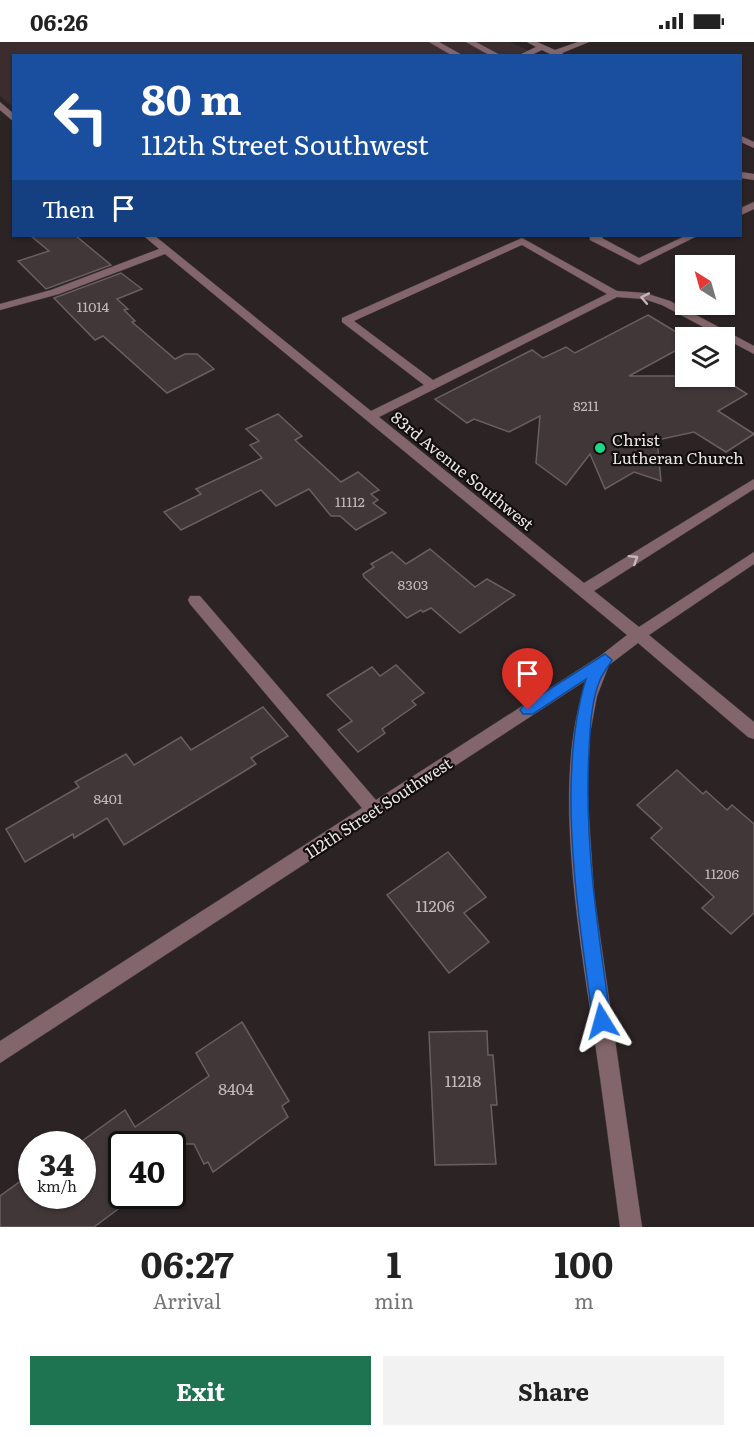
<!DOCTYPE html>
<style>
:root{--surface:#fff;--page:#f2f2f2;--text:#222;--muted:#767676;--accent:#1e7450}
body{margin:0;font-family:Literata,serif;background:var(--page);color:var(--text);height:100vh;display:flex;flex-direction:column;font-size:22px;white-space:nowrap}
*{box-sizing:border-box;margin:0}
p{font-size:20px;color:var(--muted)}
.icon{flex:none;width:33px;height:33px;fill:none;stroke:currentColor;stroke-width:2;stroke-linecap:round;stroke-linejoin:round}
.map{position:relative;height:1185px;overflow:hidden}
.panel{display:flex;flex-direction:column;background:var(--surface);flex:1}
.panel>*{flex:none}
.guide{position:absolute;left:12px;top:12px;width:730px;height:183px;border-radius:0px;box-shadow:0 2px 4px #0004;background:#1a4fa0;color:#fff;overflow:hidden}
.needle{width:39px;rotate:323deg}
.buttons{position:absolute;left:675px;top:213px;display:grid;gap:12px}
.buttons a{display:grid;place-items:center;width:60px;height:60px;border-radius:0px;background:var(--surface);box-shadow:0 2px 4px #0004;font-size:30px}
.speed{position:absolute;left:18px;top:1089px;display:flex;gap:12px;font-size:30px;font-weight:700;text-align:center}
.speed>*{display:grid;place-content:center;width:78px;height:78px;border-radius:50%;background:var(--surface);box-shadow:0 2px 4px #0004;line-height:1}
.speed small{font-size:15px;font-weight:400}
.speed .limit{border:3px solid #111;border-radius:9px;background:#fff;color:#111}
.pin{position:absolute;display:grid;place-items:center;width:51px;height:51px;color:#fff;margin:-62px -26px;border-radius:50% 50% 50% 0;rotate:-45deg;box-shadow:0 0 6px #0007}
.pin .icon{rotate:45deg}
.me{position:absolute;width:66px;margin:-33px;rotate:352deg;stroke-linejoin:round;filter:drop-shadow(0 0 4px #0008)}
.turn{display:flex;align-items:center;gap:21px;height:126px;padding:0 30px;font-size:27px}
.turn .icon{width:78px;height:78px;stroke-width:2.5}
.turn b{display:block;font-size:42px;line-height:51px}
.then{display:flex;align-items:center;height:57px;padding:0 30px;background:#0003;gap:12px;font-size:22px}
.eta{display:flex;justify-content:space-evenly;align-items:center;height:102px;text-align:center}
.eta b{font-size:36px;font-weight:700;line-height:42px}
.action{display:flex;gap:12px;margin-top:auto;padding:12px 30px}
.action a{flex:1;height:69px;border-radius:0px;background:var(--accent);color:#fff;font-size:24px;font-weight:700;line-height:69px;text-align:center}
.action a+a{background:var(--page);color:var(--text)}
.status{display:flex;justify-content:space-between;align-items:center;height:42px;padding:0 30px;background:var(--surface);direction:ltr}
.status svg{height:16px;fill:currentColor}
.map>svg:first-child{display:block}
</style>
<div class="status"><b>06:26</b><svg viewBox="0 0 49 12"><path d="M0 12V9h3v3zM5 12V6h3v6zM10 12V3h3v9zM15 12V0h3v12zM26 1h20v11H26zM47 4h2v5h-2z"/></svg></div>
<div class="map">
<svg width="754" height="1185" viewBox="0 0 754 1185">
<rect width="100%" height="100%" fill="#2c2325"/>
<path fill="#3b2c2e" d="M0,0H510L539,13L14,14L13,65L0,54Z"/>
<g fill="#413739" stroke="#695f60" stroke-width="1.5">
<path d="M31,194H76L111,223L46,247L18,219L49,209Z"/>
<path d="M121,231L142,247L117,257L128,267L124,268L135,279L132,280L175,317L185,312H197L214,327L167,351L103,294L95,298L54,256Z"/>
<path d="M648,273L686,296V303L629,334H719L747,352L718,369L754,392L726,410L694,390L657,398L661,439L634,430L605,447L590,412L566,443L536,421L540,374L509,390L474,377L467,381L435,357L532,308L543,316L566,305L575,311Z"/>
<path d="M278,372L302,394L295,398L341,440L358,430L379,448L371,452L378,458L373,461L386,471L356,488L340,474H331L309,447L276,464L261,448L181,488L164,470L201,452L196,447L262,416L250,403L259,399L246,387Z"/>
<path d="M430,507L475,545L487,537L515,553L460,591L431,566L423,570L421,568L407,576L364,535L363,532L374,525L371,522L392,510L406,522Z"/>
<path d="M396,623L424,651L412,659L416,663L382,687L385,691L358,710L338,688L352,679L327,653L372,625L380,634Z"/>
<path d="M263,665L288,694L251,716L256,722L124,803L107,776L74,796L73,792L25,820L6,787L79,745L75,740L126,712L134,723L181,695L191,708Z"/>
<path d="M677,728L703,752L706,749L727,768L732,763L754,782V871L731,892L702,866L714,855L651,796L662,786L637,763Z"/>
<path d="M448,810L486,855L464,871L489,900L449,931L387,853Z"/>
<path d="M242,980L289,1059L282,1064L288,1075L213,1130L208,1120L204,1122L194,1102H122V1164L94,1185H0V1154L32,1131V1154H82V1102H78L125,1068L135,1085L209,1034L196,1011Z"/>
<path d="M487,989L488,1013H493L497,1063H491L496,1122L435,1123L429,990Z"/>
</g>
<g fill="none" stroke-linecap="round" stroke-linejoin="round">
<g stroke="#473e40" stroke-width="1">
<g id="minor">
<path d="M429,0H439L464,14H453Z"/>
<path d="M466,0H476L502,14H491Z"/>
<path d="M527,0H537L555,8L578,0H589L562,11L565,14H554L542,8L529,14H517L536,5Z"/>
<path d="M0,60L14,72V80L0,68Z"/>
<path d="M741,94L754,100V106L741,100Z"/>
<path d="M741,130L754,132V138L741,136Z"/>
<path d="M754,160V167L741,173V166Z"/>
<path d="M144,194H155L371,369L424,343L342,280V276L522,196L617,249L645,251L670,259L754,304V312L662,263L644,257L617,255L379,375L584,541L754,437V447L594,549L639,585L754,510V522L649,593L754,680V697L748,695L638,601L609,623L597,654L589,697L587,746L594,852L642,1185H620C611,1119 603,1053 593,987C579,890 550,728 588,637L0,1021V999L362,766L190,562L188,558L190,554H200L376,758L600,614L627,593L165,212L59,252L0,268V262L51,248L159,207ZM522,203L607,252L433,338L354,279Z"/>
<path d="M590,194H604L602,196L639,216L685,194H697L639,223L590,198Z"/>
</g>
</g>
<use href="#minor" fill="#82666b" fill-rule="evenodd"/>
</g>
<defs><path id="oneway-chevron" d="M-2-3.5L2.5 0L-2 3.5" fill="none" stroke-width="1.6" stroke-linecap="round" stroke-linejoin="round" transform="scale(1.5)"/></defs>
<g stroke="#c6b8ba">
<use href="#oneway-chevron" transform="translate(645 256) rotate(-169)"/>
<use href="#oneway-chevron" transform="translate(634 517) rotate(-32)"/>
</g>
<path fill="#1a73e8" stroke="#114b97" stroke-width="1.5" d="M605,612L612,618C608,625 603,631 600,638C591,659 590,687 589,710C584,800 598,890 611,979L608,986L602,988L596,986L593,979C579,876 555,738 586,637L533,672H523L520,668L523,664Z"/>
<circle fill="#1ad988" stroke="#120e0e" stroke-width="2" cx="600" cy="406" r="6"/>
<g text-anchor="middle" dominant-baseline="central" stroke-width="4.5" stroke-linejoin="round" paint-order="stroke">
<g font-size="14" fill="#c0b9ba">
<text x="93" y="264">11014</text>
<text x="586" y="363">8211</text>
<text x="350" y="459">11112</text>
<text x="413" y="542">8303</text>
<text x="108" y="756">8401</text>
<text x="722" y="831">11206</text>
</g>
<g font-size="16" fill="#ebe4e5" stroke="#120e0e" text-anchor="start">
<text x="612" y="397">Christ<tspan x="612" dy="18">Lutheran Church</tspan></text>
</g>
<g font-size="16" fill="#ebe4e5" stroke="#120e0e">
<text transform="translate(463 428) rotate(39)">83rd Avenue Southwest</text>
<text transform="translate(378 765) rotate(-33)">112th Street Southwest</text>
</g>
<g font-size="16" fill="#c0b9ba">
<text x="435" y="863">11206</text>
<text x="463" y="1038">11218</text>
<text x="236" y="1046">8404</text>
</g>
</g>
</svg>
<div class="buttons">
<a><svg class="needle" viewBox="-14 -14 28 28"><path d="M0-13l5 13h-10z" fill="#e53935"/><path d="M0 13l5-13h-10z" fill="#767676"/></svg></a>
<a><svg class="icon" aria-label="layers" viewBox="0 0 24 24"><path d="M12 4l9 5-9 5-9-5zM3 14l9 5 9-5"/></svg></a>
</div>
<div class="speed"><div>34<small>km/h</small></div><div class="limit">40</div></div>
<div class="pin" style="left:528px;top:668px;background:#d93025"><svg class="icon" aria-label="arrive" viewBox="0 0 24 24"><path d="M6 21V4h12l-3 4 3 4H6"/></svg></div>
<svg class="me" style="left:602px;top:979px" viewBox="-20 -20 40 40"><path d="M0-17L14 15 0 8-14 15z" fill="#1a73e8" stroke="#fff" stroke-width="4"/></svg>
<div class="guide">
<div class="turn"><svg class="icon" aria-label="left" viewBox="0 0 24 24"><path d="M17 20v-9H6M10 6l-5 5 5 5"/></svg><div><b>80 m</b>112th Street Southwest</div></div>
<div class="then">Then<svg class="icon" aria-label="arrive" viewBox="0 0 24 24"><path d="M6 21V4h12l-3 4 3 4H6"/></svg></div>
</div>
</div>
<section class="panel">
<div class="eta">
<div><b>06:27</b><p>Arrival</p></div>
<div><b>1</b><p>min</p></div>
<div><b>100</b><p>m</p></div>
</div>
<div class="action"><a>Exit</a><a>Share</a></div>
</section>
